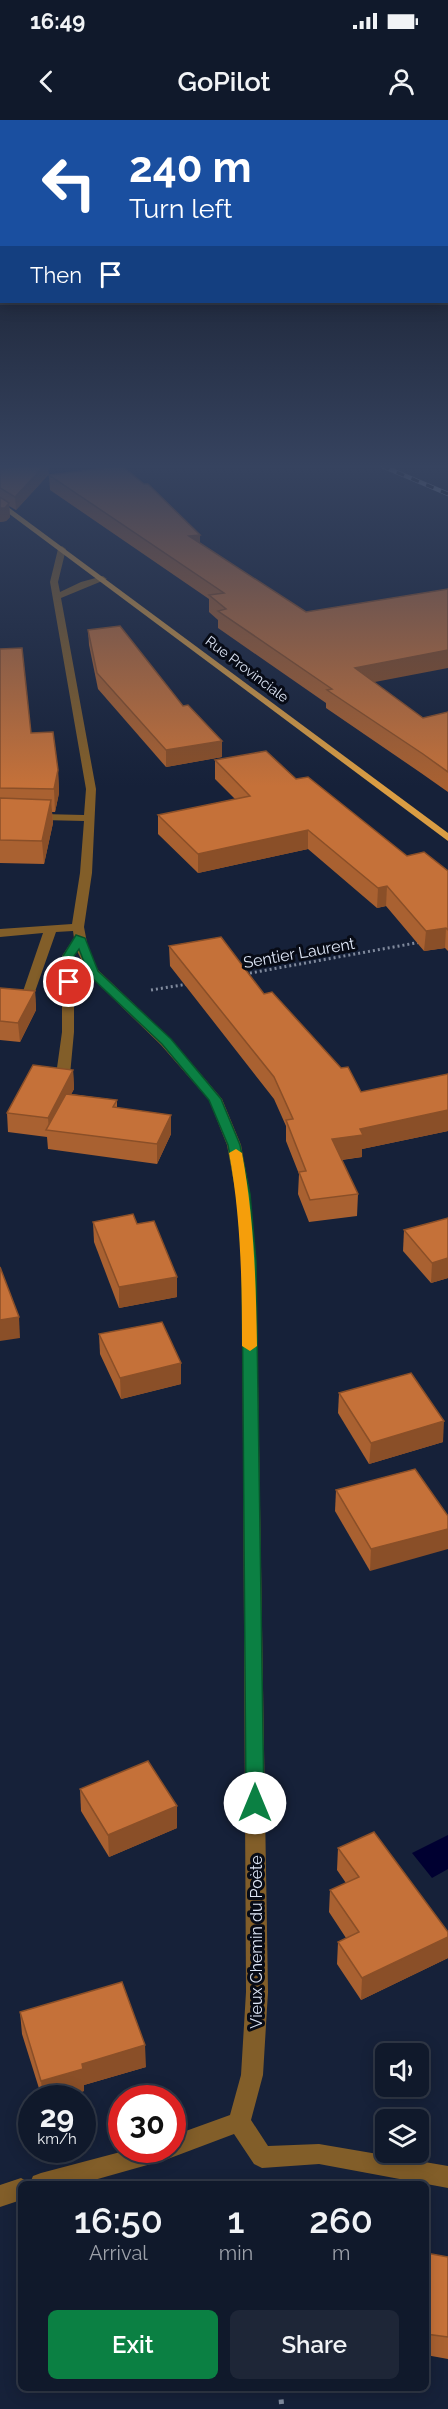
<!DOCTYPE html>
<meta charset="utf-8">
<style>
:root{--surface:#10192b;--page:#1e2637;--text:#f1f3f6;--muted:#9ca0a9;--line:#303847;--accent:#0b8043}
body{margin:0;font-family:Raleway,sans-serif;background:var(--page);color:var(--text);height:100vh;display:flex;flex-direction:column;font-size:22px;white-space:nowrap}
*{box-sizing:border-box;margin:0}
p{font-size:20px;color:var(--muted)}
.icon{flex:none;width:33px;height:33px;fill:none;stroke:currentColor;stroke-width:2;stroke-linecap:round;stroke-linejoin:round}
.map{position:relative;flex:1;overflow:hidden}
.panel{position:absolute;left:18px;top:2061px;width:411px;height:210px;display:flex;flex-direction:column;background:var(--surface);border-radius:9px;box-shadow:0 3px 15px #0003,0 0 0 2px var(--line)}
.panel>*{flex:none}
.guide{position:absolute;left:0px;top:0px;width:448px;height:183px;box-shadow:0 3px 15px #0003,0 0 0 2px var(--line);background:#1a4fa0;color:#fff;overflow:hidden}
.buttons{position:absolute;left:375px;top:1923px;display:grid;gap:12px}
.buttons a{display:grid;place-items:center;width:54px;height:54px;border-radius:9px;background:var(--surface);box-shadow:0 3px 15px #0003,0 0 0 2px var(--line);font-size:30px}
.speed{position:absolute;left:18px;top:1965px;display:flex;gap:12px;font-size:30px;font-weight:700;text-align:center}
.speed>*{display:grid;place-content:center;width:78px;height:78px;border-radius:50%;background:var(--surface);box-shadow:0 3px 15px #0003,0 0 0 2px var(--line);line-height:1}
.speed small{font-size:15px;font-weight:400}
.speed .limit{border:9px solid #d22;background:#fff;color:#111}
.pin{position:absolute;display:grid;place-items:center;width:51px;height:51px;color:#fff;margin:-26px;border:3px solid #fff;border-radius:50%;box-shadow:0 2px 6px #0007}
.me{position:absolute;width:66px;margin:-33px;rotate:0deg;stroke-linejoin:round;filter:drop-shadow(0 0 4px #0008)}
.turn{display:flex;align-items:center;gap:21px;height:126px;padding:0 30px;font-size:27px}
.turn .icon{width:78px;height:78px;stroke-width:2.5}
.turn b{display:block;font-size:42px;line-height:51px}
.then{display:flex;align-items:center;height:57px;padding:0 30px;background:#0003;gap:12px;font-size:22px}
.eta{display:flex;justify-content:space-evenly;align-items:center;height:102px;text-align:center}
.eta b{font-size:36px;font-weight:600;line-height:42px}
.button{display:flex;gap:12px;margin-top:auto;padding:12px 30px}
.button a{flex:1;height:69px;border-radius:9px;background:var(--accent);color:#fff;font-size:24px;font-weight:600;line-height:69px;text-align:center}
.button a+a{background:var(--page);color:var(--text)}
.status{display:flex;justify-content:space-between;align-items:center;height:42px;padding:0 30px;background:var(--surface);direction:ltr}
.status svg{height:16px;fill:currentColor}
header{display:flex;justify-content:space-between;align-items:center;height:78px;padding:0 30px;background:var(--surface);font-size:27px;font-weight:600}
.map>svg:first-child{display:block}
</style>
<div class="status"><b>16:49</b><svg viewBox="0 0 49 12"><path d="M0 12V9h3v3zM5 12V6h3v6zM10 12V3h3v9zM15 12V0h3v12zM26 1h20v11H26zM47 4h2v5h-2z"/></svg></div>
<header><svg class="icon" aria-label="back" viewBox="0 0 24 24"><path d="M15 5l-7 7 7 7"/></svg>GoPilot<svg class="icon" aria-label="person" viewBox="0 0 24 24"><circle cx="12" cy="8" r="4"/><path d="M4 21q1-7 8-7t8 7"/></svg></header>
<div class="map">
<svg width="448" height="2289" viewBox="0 0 448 2289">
<rect width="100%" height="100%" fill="#162139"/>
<path fill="#000031" d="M448,1715V1749L432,1758L412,1733Z"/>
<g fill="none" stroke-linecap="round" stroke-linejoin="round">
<g stroke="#808a9d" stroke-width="3" stroke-dasharray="2 3" stroke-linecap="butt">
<path d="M245,854L421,822"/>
<path d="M151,870L188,864"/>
</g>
<path stroke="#808a9d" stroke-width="5" stroke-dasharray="4.5 7" stroke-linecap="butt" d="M280,2268L282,2289"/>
<path fill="#825e29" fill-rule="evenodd" d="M62,426L66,429L58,462L60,472L81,462L103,456L107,459L61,478L96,669L92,753L84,807L88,828L98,850L171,919L222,979L241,1025L250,1074L256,1141L268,1872L263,1955L251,2000L268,2026L319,2024L448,2046V2068L319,2044L262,2048L254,2044L234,2014L165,2040L80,2064H21V2080L0,2087V2065L21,2058L30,2063L33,2056L41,2053L128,2030H172V2016L230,1995L241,1955L246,1872L242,1141L236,1074L227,1025L209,980L161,925L89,855L77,831L74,836V912L70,955L68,958H58L56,955L62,912V836L74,818L73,811L56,812L31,883L25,887L19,883L43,813L0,817V809L72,804L80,753L84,701L0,699V693L84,695L86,669L50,462L58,429Z"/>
<path fill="#da9d43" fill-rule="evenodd" d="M0,381L448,713V721L0,387Z"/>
<g stroke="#b3bccd" stroke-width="4.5">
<path id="rail" d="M382,346L448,374"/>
</g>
<use href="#rail" stroke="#070b16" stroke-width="3" stroke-dasharray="8" stroke-linecap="butt"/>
</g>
<g fill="#a96131">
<path d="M0,349L49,354L16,390L9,386L10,397L6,401L0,402Z"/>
<path d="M49,355L200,415V423L374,562L423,598L448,592V672L421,653L326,588V583L218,508V500L209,492V479L50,370Z"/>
<path d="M88,510L183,586L222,621V637L166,647L98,569L89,525Z"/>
<path d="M0,529L31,613L58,650L59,673L55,692H52L53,703L44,744L0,743Z"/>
<path d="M215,640L296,659L407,736L448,751V831L445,828L424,831L386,786L377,788L308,729L198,753L158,714V695L235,679L215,659Z"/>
<path d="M169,826L264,874L361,972L448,954V1011L362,1029V1037L342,1040L358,1074L357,1096L309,1102L298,1074L299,1054L286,1021V1006L274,979L170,846Z"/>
<path d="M0,868L35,871L36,890L20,922L0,920Z"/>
<path d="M73,950L74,969L71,974L117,980V988L171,1014L157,1044L48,1029L47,1017L8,1012L7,993Z"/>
<path d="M448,1098V1158L431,1163L403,1131L404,1110Z"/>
<path d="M93,1102L137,1104L177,1177L119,1188L94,1122Z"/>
<path d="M99,1214L181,1243V1264L121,1279L100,1234Z"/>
<path d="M339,1273L443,1322L369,1344L338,1293Z"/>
<path d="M415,1349L370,1451L335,1391L336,1370Z"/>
<path d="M80,1669L177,1686V1708L109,1737L81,1691Z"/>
<path d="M338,1728L448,1812V1838L361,1880L337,1844L338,1822L346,1818L329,1792L330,1770L346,1763L337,1750Z"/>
<path d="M20,1892L146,1947L84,1965V1971L59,1978H42L22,1914Z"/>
<path d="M426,2133L448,2137V2239L426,2235Z"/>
</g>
<g fill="#8a4f28">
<path d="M44,346H48L49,354L16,390L15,377Z"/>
<path d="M9,383L10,397L6,401L0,402V388Z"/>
<path d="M200,415V431L189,416Z"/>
<path d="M448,530V548L354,566L355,548Z"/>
<path d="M222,621V637L166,647V630Z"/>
<path d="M58,650L59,673L55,692L54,669Z"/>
<path d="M51,680L53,703L44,744L42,721Z"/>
<path d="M308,710V729L198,753V734Z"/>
<path d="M387,766L386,786L377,788L378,768Z"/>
<path d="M446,808L445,828L424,831L426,811Z"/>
<path d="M35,871L36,890L20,922L18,903Z"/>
<path d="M73,950L74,969L53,1011L49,1010L48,998Z"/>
<path d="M448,990V1011L362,1029V1037L331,1041L332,1019L360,1009Z"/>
<path d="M171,995V1014L157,1044V1024Z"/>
<path d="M448,1138V1158L431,1163L432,1143Z"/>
<path d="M177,1157V1177L119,1188V1167Z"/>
<path d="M19,1197L20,1218L0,1221V1200Z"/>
<path d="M181,1243V1264L121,1279L120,1258Z"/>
<path d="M444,1301L443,1322L369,1344L371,1323Z"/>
<path d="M448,1409V1429L370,1451L371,1429Z"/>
<path d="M177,1686V1708L109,1737L108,1715Z"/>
<path d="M448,1817V1838L361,1880L362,1858Z"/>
<path d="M145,1925L146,1947L84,1965V1971L59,1978H43L41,1961L82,1944Z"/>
</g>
<g fill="#c57139" stroke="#8a4f28" stroke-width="1.5">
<path d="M21,346H44L15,377L0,368V349Z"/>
<path d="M122,346L144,364H148L200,415L189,416L306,492L448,469V530L355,548L423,598L448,592V652L423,634L327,570L332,569L218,491L226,489L209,475L224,473L49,355Z"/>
<path d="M0,377L9,383L5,388H0Z"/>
<path d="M120,506L183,586L188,585L222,621L166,630L97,553L88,510Z"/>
<path d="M22,528L31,613L53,612L58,650L54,669L0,668V529Z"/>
<path d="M266,631L296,659L308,657L407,736L424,732L448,751V810L446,808L426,811L387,766L378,768L308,710L198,734L158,695L250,676L215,640Z"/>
<path d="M0,678L51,680L42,721L0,720Z"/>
<path d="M221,817L264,874L272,872L341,948L348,947L361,972L448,954V990L360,1009L363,1015L332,1019L358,1074L310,1080L299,1052L306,1051L286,1000L293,999L274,957L169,826Z"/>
<path d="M0,868L35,871L18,903L0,901Z"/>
<path d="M33,945L73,950L48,998L7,993Z"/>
<path d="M66,974L117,980L113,987L171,995L157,1024L46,1010Z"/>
<path d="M133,1094L137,1104L154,1101L177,1157L119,1167L93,1102Z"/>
<path d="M448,1098V1138L432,1143L404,1110Z"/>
<path d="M0,1147L19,1197L0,1200Z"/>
<path d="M162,1202L181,1243L120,1258L99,1214Z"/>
<path d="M411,1253L444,1301L371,1323L339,1273Z"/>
<path d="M415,1349L448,1396V1409L371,1429L336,1370Z"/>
<path d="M148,1641L177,1686L108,1715L80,1669Z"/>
<path d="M374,1712L448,1812V1817L362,1858L338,1822L359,1812L330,1770L359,1757L338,1728Z"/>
<path d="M122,1862L145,1925L82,1944L83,1949L41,1961L20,1892Z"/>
<path d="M426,2133L448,2137V2217L426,2214Z"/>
</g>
<linearGradient id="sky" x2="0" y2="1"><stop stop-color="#0c121f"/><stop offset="0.52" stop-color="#36435f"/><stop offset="1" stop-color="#36435f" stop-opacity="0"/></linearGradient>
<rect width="448" height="666" fill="url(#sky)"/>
<path fill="#0b8043" stroke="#07532c" stroke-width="1.5" d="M76,815L85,818L98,851L171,919L221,979L240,1025L250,1074L256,1141L264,1683L261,1688H249L246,1683L242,1141L237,1074L228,1025L209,980L162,924L89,855L79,829L74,836L75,862L65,864L63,836Z"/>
<path fill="#f59e0b" d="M236,1029L242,1033C254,1097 256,1161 257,1226L250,1231L242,1226C242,1161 241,1097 229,1033Z"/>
<g text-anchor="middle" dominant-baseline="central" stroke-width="6" stroke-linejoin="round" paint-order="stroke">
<g font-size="14" fill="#dde5f5" stroke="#070b16">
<text transform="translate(247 549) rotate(37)">Rue Provinciale</text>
</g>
<g font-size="16" fill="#dde5f5" stroke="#070b16">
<text transform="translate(299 833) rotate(-10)">Sentier Laurent</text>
<text transform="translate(256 1822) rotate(-90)">Vieux Chemin du Poète</text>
</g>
</g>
</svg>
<div class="buttons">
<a><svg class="icon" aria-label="sound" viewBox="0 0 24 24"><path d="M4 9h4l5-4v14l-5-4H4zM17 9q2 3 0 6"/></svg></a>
<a><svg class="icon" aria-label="layers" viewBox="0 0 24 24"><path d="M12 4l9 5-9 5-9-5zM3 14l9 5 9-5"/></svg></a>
</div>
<div class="speed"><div>29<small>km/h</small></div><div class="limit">30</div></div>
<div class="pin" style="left:69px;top:862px;background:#d93025"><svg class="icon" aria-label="arrive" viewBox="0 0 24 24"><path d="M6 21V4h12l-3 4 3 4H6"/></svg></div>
<svg class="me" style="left:255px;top:1683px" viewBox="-20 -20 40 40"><circle r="19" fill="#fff"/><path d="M0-13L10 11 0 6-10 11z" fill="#0b8043"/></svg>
<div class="guide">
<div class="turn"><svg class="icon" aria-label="left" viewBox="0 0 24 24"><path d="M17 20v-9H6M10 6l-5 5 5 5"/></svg><div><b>240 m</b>Turn left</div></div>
<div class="then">Then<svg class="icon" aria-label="arrive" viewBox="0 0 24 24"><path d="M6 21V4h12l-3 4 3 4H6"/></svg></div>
</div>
<section class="panel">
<div class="eta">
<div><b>16:50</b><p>Arrival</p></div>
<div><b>1</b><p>min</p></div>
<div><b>260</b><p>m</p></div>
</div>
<div class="button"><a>Exit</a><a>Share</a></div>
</section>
</div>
